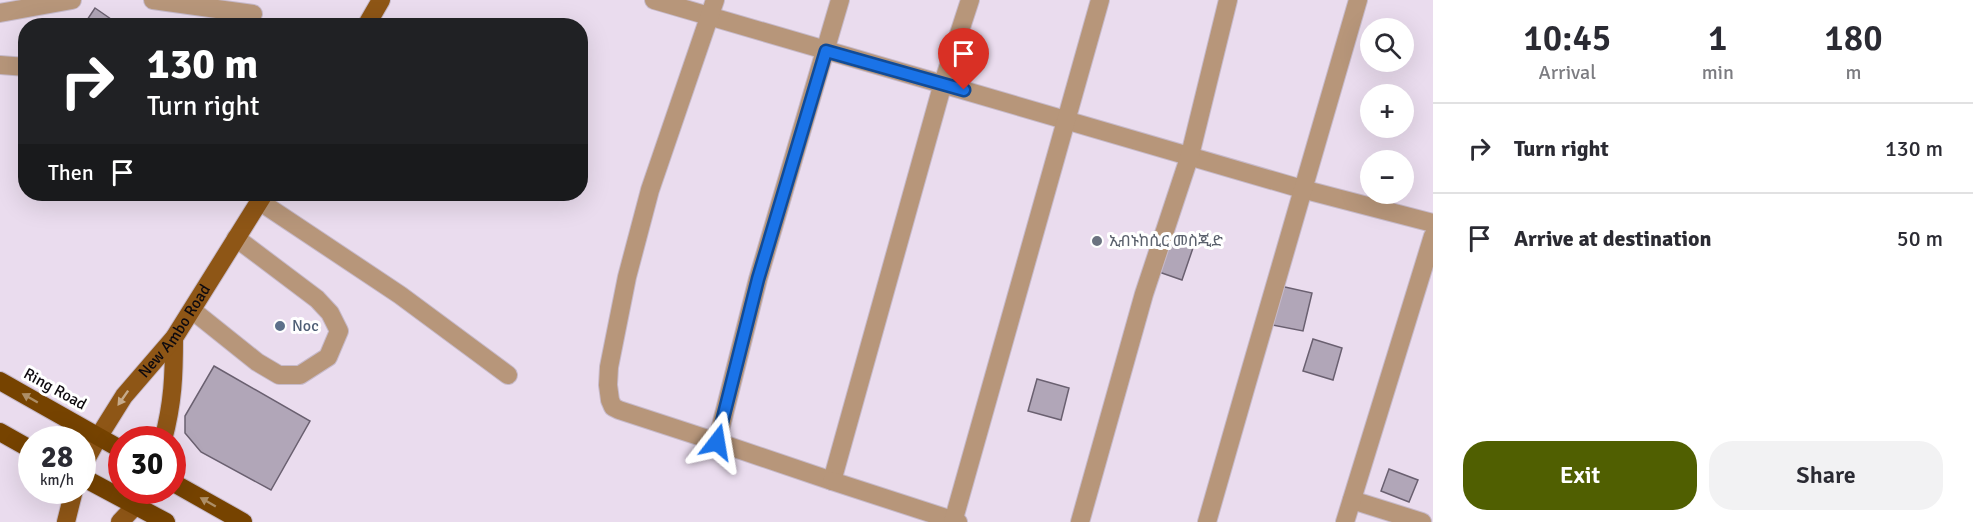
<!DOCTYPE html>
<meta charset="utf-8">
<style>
:root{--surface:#fff;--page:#f2f2f3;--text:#2b2b33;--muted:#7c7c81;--line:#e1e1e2;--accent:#505f01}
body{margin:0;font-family:Signika,"Noto Sans Ethiopic",sans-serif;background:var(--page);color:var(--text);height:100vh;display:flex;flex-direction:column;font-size:22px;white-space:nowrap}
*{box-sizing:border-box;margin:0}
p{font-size:20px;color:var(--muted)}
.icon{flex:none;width:33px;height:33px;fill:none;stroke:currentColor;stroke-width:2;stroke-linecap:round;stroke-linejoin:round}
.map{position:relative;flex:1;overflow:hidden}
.sheet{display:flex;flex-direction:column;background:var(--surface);width:540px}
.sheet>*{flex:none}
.hud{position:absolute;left:18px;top:18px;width:570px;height:183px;border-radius:24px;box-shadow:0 6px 24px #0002;background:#202124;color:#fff;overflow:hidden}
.tools{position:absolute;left:1360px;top:18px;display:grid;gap:12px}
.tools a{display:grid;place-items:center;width:54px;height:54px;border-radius:50%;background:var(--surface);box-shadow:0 6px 24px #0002;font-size:30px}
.speed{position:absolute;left:18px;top:426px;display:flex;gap:12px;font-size:30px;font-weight:700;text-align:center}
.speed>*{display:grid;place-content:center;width:78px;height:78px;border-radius:50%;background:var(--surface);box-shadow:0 6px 24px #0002;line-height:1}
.speed small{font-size:15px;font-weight:400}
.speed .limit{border:9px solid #d22;background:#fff;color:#111}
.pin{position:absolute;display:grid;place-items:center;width:51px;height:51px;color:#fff;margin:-62px -26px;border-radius:50% 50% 50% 0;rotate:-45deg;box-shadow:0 0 6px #0007}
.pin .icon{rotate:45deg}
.me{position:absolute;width:66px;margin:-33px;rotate:14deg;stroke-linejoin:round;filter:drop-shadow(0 0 4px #0008)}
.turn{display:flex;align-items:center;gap:21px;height:126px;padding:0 30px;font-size:27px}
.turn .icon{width:78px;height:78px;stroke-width:2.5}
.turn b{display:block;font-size:42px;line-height:51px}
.then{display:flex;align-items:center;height:57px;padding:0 30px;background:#0003;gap:12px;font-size:22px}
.eta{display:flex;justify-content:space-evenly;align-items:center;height:102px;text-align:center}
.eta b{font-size:36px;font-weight:600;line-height:42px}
.cta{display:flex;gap:12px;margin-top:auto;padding:12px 30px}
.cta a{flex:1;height:69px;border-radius:24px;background:var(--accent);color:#fff;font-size:24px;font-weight:600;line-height:69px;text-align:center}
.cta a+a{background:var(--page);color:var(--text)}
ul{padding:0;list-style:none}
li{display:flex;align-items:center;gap:18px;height:90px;padding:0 30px;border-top:2px solid var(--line)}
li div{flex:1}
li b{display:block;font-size:22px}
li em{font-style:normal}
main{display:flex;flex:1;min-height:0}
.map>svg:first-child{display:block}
</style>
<main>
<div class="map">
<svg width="1433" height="522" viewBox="0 0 1433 522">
<rect width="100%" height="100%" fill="#eadcee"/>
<g fill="#b1a6b8" stroke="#6a6070" stroke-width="1.5">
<path d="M95,8L121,26H83Z"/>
<path d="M1171,238L1194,245L1182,280L1159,272Z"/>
<path d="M1276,285L1312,293L1303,331L1267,324Z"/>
<path d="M1313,339L1342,348L1333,380L1303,371Z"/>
<path d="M214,366L310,421L271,490L201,452L185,433V416Z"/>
<path d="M1037,379L1069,388L1061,420L1028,411Z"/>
<path d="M1389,469L1418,480L1409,502L1381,491Z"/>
</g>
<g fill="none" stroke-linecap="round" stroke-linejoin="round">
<g stroke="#c7baca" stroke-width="20">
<g id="minor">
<path d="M153,0L253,14"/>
<path d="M654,0L1302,189L1433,223"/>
<path d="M715,0L650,190L627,277L609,367L608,385L610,400L613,407L619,410L717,442"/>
<path d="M840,0L758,279L717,442L832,481L943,83L970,0"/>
<path d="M0,13L72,0"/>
<path d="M0,65L26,67"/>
<path d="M259,201L400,295L508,375"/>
<path d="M192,310L257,362L279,375H300L328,357L339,331L330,313L317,299L236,238"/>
<path d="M832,481L958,522"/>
<path d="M1352,500L1422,522"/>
<path d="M953,522L1100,0"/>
<path d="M1080,522L1144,294L1190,155L1228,0"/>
<path d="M1207,522C1257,348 1306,174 1358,0"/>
<path d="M1345,522L1433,236"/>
</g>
</g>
<g stroke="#c7baca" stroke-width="20">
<g id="major">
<path d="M366,26L381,0"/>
<path d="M163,440C173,403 174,375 174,338"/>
<path id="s1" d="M82,467L99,436L124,396L174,338L264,194"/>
<path d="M66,522L74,490"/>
<path d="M120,522L136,505L144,490"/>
</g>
</g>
<g stroke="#c7baca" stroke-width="20">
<g id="highway">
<path d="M0,381L122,450"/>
<path d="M0,432L32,450"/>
<path d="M82,477L166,522"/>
<path d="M172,482L243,522"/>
</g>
</g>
<use href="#minor" stroke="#b7967a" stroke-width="18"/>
<use href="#major" stroke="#8e5616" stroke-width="18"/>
<use href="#highway" stroke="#764300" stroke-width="18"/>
</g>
<defs><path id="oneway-solid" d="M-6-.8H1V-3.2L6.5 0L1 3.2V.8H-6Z" transform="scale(1.5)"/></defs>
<g fill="#ad8e66">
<use href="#oneway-solid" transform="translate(30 398) rotate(-150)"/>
<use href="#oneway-solid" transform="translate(208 502) rotate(-150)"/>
</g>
<use fill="#c6aa8a" href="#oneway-solid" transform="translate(123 398) rotate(125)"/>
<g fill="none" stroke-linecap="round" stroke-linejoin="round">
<g stroke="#114b97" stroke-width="15">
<path id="route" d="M717,442L758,279L826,51L964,90"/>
</g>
<use href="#route" stroke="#1a73e8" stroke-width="10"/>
</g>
<circle fill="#6b7280" stroke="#fff" stroke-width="2" cx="1097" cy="241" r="6"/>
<circle fill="#5c6f8a" stroke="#fff" stroke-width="2" cx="280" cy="326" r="6"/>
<g text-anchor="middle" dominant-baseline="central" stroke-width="6" stroke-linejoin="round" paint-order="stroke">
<g font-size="16" fill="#5b616d" stroke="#fff" text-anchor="start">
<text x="1109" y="241">ኢብኑከሲር መስጂድ</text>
</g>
<g font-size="16" fill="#4e5e75" stroke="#fff" text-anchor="start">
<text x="292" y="326">Noc</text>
</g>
<g font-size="16" fill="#0e0a0f" stroke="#fff">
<text stroke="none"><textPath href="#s1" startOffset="165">New Ambo Road</textPath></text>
<text transform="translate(55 389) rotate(29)">Ring Road</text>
</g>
</g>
</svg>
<div class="tools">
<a><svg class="icon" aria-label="search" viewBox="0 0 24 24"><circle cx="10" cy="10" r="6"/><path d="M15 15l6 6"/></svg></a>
<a>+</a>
<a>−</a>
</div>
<div class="speed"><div>28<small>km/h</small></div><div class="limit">30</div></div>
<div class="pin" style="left:964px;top:90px;background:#d93025"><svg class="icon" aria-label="arrive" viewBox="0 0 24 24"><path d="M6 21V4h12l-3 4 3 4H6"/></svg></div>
<svg class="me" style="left:717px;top:442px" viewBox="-20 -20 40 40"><path d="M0-17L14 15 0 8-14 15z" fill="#1a73e8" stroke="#fff" stroke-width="4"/></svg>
<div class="hud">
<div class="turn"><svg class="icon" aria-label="right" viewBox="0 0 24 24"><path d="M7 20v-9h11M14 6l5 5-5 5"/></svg><div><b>130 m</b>Turn right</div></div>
<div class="then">Then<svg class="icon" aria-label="arrive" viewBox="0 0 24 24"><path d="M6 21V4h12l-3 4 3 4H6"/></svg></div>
</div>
</div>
<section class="sheet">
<div class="eta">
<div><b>10:45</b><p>Arrival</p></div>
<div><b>1</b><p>min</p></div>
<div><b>180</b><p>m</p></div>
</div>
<ul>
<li><svg class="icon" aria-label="right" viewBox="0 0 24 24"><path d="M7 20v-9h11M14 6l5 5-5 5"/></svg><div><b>Turn right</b></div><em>130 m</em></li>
<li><svg class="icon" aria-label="arrive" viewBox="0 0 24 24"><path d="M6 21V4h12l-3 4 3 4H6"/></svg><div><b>Arrive at destination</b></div><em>50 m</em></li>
</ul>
<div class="cta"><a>Exit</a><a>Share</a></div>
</section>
</main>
